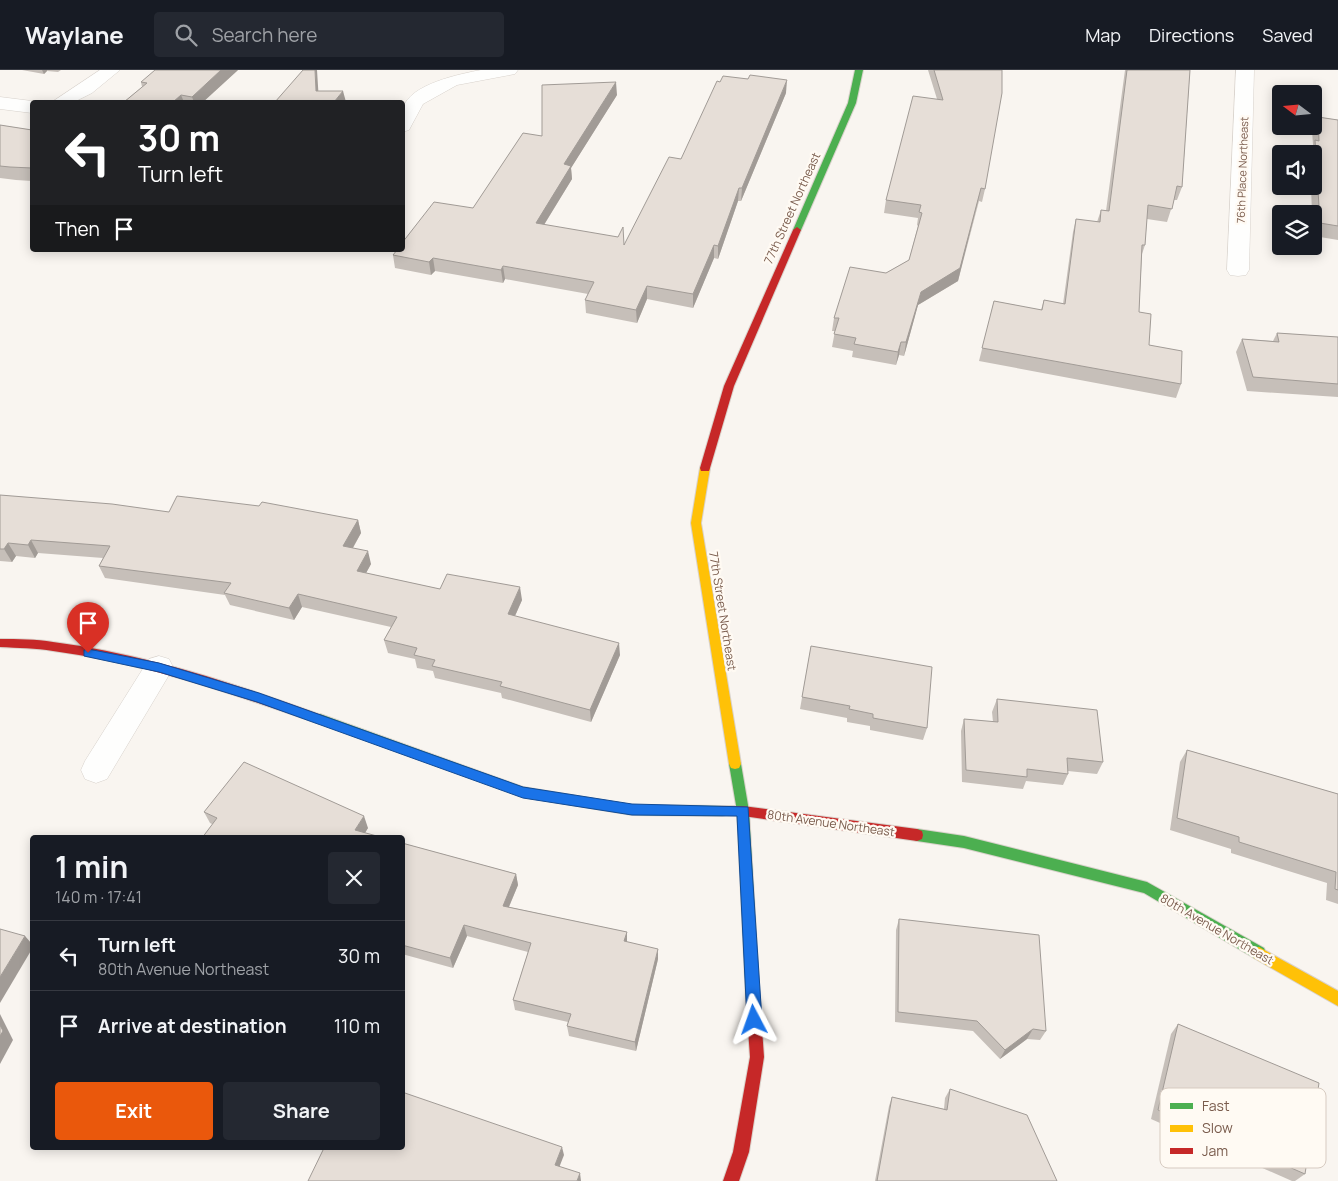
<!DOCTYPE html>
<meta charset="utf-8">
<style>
:root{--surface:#171b24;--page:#242831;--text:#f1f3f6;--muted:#9ea1a6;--line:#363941;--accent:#ea580c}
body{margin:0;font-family:Manrope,sans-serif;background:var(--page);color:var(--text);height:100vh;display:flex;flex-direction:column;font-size:19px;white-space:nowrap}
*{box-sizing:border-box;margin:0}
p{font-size:16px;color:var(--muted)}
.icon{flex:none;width:28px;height:28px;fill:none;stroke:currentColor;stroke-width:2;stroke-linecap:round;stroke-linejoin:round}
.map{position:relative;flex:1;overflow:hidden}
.sheet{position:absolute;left:30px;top:765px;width:375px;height:315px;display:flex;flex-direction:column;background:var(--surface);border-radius:5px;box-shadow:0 2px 12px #0003}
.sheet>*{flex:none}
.guide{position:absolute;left:30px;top:30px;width:375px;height:152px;border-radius:5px;box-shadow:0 2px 12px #0003;background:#202124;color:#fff;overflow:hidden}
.needle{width:32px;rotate:286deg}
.tools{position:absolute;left:1272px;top:15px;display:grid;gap:10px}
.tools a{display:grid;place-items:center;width:50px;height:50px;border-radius:5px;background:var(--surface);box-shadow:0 2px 12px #0003;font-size:25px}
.pin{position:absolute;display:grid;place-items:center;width:42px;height:42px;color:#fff;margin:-51px -21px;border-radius:50% 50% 50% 0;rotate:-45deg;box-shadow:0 0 5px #0007}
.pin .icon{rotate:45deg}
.me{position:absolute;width:55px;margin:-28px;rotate:356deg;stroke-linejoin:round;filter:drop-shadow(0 0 4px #0008)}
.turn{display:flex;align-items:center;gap:18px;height:105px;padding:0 25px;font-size:22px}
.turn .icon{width:65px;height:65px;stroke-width:2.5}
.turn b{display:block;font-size:35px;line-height:42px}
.then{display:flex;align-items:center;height:48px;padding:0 25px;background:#0003;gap:10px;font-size:19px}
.round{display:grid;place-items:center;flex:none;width:52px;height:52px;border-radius:5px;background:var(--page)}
.headline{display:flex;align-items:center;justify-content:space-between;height:85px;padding:0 25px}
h1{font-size:30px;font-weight:700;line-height:38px}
.action{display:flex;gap:10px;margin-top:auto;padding:10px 25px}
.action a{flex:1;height:58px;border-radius:5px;background:var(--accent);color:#fff;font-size:20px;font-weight:700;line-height:58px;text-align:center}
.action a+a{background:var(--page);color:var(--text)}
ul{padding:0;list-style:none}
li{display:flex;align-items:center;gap:15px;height:70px;padding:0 25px;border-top:1px solid var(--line)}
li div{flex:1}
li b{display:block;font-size:19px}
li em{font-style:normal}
header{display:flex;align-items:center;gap:30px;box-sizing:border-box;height:70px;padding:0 25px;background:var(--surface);border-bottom:1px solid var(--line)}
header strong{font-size:24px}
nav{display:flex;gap:28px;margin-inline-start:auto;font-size:18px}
.search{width:350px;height:45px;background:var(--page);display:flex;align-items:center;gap:12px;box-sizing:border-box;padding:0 18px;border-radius:5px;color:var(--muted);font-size:19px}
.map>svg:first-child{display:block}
</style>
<header>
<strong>Waylane</strong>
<div class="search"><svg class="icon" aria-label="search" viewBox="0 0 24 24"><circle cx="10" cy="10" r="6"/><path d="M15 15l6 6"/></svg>Search here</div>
<nav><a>Map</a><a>Directions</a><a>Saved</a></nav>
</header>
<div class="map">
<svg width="1338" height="1111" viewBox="0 0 1338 1111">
<rect width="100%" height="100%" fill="#f9f5f0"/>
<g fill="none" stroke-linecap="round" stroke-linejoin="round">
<g stroke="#d7d1cb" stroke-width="1">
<g id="street">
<path d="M100,0H120L92,23L74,32H52Z"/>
<path d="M481,0H518L515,4L457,15L423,34L409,60L402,62C402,55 401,45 403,38C410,14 460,4 481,0Z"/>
<path d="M1236,0H1254L1249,200L1246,205L1238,206L1230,205L1227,200Z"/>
<path d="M0,27L32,31L36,32H32V43L0,39Z"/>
<path d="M159,586L169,589L173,597L169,605L107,709L96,713L85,709L81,700L85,691L149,589Z"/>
</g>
</g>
<g stroke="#d9d2cb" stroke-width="2">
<g id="fast">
<path d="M855,0H863L856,33L801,160L797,163L794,162L793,160L848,33Z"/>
<path d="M320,644L523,717L632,735L722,736L726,737L728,741L726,745L722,746L632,745L523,727L316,652L314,649L316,646Z"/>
<path d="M735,689L739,690L741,694L749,741L760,930L758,935L753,937L748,935L746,930L737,741L729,694L731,690Z"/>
<path d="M917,759L964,766L1147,812L1264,878L1266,883L1264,888L1259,889L1254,888L1144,823L964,778L917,771L912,769L911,765L912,761Z"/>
</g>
</g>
<g stroke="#d9d2cb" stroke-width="2">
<g id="slow">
<path d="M705,394L710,398L701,453L741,694L739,698L735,699L731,698L729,694L691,453L700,398Z"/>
<path d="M1259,877L1338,921V936L1254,888L1252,883L1254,878Z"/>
</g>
</g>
<g stroke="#d9d2cb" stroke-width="2">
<g id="jam">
<path d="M797,157L801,160L734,316L710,398L709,401H701L700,398L724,316L793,160Z"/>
<path d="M0,569C18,569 36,569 53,572C146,584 236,614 324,646L326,649L324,652L320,654C232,624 145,593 53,581C36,578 18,578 0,577Z"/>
<path d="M722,736H743L917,759L922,761L923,765L922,769L917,771L743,746L718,745L716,741L718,737Z"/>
<path d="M753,923L758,925L760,930L764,987L749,1082L739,1111H723L733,1082L750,987L746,930L748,925Z"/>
</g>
</g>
<use href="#street" fill="#fefefd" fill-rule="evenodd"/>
<use href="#fast" fill="#4caf50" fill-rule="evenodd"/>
<use href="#slow" fill="#ffc107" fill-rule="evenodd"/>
<use href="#jam" fill="#c62828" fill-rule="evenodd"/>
</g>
<g fill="#c6bfb9">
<path d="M22,0H61L58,2L47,1L44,4Z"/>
<path d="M238,0L203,32H124L142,17L141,12Z"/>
<path d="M928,0H1002L985,119L982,132L979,131L958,211L918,235L904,286L899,285L896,295L852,287L853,281L832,277L835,261H832L834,248L886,203L909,190L918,156L917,155L918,148L884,143L886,130L937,29Z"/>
<path d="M1125,0H1190L1182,117L1177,130H1174L1167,152L1147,149L1145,175L1142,184L1139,242L1149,275L1181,314L1176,328L979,291L994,231L1041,240L1044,230L1063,234L1073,162L1076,149L1097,152L1101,140L1106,141Z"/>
<path d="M786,23L741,131H738L718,189L714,188L693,238L647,229L637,253L586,243L585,230L588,224L505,209L503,213L435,201L431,205L395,198L393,185L473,138L542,66L617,25L571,98L572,109L544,155L624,175L681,89Z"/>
<path d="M1318,47L1338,50V170L1314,166V144H1312L1311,116H1314V84H1309V83L1313,75L1312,60Z"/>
<path d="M0,55L32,60V111L16,110L0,108Z"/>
<path d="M1277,263L1338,267V327L1247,321L1236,282L1242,269L1273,271Z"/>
<path d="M0,425L169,442L358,450L361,463L353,478L371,494L366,503L440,519L522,530L515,546L620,585L591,652L502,628L501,623L435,608L433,601L417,598L415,589L388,583L384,570L391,557L302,537L294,550L230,535L225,525L105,508L99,496L103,488L38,483L35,488L16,486L12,492L0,491Z"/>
<path d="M811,576L927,658L923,670L870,660V656L847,652V648L800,639Z"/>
<path d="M997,629L1103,692L1097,704L1068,701V704L1063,715L1026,711L1023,719L962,712L961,661L964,649L993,652L992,642Z"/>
<path d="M1187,680L1338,724V834L1326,830L1327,813L1231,783V779L1170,760L1180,692Z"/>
<path d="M204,742L368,758L365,762L212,754L210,753Z"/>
<path d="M402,773L516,804L518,815L509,837L627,862V872L658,889L636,981L569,966L567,956L568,952L515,940L513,930L528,882L467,866L453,898L402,884Z"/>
<path d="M899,849L1046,961L1040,970L1027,969L1000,989L973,961L895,952L896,860Z"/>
<path d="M1178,954L1305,1104L1295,1111H1292L1151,1049L1171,964Z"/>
<path d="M950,1019L1057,1111H875L889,1036L892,1027L944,1039L945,1028Z"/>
</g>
<g fill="#a19b96">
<path d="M42,0H47V1L44,4Z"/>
<path d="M221,0H238L203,32H194L192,27Z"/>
<path d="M315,0H317L319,32L316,21Z"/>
<path d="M787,10L786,23L741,131L742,118Z"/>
<path d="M616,12L617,25L571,98L572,109L537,166L536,153L564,94Z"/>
<path d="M343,21L346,32H334Z"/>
<path d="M181,25L184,32H173Z"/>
<path d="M739,118L738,131L718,189V176Z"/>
<path d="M981,118L958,211L918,235L904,286L906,272L921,222Z"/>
<path d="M714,175V188L693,238V224Z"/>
<path d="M433,188L435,201L431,205L429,192Z"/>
<path d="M503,196L505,209L503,213L501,200Z"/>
<path d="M647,216V229L637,253L636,240Z"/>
<path d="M901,272L899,285L896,295L898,282Z"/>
<path d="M358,450L361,463L347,488L343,476Z"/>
<path d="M31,470L38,483L35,488L28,475Z"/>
<path d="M8,473L16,486L12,492L4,479Z"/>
<path d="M368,481L371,494L360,514L357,501Z"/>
<path d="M520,517L522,530L510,557L508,544Z"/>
<path d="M298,524L302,537L294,550L289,538Z"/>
<path d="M619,573L620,585L591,652L590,640Z"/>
<path d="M364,746L368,758L362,768L355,760Z"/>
<path d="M516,804L518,815L505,846L503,836Z"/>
<path d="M464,855L467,866L453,898L450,888Z"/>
<path d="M627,862V872L624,871Z"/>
<path d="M25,866L32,874V879L0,933V907Z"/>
<path d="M658,879V889L636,981L635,972Z"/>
<path d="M0,944L13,970L0,994Z"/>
<path d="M1033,959L1027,969L1000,989L1005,980Z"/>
<path d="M562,1077L564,1085L557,1103L555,1095Z"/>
<path d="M580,1103L581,1111H577Z"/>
</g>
<g fill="#e6ded7" stroke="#a19b96">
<path d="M155,0H221L192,27L181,25L173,32H124L147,13L141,12Z"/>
<path d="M303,0H315L316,21H343L334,32H275Z"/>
<path d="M934,0H1002V23L985,119L981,118L960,198L921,222L906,272H901L898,282L854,274L856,268L834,264L839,248H834L850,197L886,203L909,190L922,143L919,142L921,135L886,130L913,26L943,30Z"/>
<path d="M1127,0H1190L1182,117L1177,116L1172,139L1148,135L1145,175H1142L1139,242L1151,244L1149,275L1182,281L1181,314L982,278L994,231L1042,240L1044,230L1065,234L1076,149L1100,152L1101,140L1109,141Z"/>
<path d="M750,5L787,10L742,118H739L718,176L714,175L693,224L647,216L636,240L585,230L594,212L503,196L501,200L433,188L429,192L393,185L397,180H402V173L434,132L473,138L523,63L542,66V15L616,12L564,94L571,96L536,153L618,167L623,157L624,175L669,87L681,89L717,11L720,12L723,6L748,9Z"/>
<path d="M1318,47L1338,50V156L1320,153L1315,70L1319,71Z"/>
<path d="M0,55L32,60V98L10,97L0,96Z"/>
<path d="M1277,263L1338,267V314L1253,307L1242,269L1279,272Z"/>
<path d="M0,425L112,434L169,442L177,426L259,436L262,432L358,450L343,476L368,481L357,501L440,519L447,504L520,517L508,544L619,573L590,640L500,616L502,612L432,596L435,590L414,585L417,578L384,570L397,547L298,524L289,538L224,523L231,513L99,496L110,476L31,470L28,475L8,473L4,479H0Z"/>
<path d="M811,576L932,597L927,658L873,648V644L849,639L850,636L802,627Z"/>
<path d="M997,629L1097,640L1103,692L1067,688L1068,704L1027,699V707L966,700L964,649L998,652Z"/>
<path d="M1187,680L1338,724V820L1335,819L1336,802L1239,772V767L1177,748Z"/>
<path d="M244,692L364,746L355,760L384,768H202L217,748L204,742Z"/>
<path d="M402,773L516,804L503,836L627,862L624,871L658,879L635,972L567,956L571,944L513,930L531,873L464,855L450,888L402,875Z"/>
<path d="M899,849L1039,865L1046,961L1033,959L1005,980L977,951L898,942Z"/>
<path d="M0,859L25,866L0,907Z"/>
<path d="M1178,954L1319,1013L1305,1104L1158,1040Z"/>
<path d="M0,955L3,961L0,966Z"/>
<path d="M950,1019L1027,1045L1057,1111H877L892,1027L947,1040Z"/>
<path d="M402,1022L562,1077L555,1095L580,1103L577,1111H308L324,1078H402Z"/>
</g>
<path fill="#1a73e8" stroke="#114b97" d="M88,579L159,593L259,623L523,717L632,734L748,737L762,950L760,954L754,956L749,954L747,950L737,746L632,745L523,728L257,632L159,602L84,586V580Z"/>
<g text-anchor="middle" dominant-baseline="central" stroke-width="4.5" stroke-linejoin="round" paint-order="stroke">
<g font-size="11" fill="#7a5c4d" stroke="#fffaf3">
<text transform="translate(1242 100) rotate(-88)">76th Place Northeast</text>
</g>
<g font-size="12" fill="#7a5c4d" stroke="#fffaf3">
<text transform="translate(792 138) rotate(-66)">77th Street Northeast</text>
<text transform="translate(723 541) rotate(81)">77th Street Northeast</text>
<text transform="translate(831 753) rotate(8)">80th Avenue Northeast</text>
<text transform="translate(1217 859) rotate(30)">80th Avenue Northeast</text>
</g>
</g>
<rect x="1160" y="1018" width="166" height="80" rx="8" fill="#fffaf3" stroke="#d7cbc1" stroke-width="1"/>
<rect x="1170" y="1033" width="23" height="6" fill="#4caf50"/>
<rect x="1170" y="1055" width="23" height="7" fill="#ffc107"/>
<rect x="1170" y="1078" width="23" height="6" fill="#c62828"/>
<g font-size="14" fill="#7a5c4d">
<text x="1202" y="1041">Fast</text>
<text x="1202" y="1063">Slow</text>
<text x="1202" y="1086">Jam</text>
</g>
</svg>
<div class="tools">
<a><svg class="needle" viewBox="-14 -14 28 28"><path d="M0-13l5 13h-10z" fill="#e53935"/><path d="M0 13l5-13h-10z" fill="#9ea1a6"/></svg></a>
<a><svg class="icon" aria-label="sound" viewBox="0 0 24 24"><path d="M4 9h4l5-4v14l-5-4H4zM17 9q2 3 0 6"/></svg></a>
<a><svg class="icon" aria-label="layers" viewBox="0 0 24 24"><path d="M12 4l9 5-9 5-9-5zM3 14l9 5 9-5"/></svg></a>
</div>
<div class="pin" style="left:88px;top:583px;background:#d93025"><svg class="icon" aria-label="arrive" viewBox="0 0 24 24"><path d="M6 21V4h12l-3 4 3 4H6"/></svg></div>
<svg class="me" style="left:754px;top:950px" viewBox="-20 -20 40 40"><path d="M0-17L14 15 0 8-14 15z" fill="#1a73e8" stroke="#fff" stroke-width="4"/></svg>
<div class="guide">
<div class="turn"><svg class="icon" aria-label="left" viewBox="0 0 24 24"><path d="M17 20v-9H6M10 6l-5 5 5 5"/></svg><div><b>30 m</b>Turn left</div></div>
<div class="then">Then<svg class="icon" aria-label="arrive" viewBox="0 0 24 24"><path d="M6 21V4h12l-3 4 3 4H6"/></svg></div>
</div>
<section class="sheet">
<div class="headline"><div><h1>1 min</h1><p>140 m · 17:41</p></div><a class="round"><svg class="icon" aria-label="close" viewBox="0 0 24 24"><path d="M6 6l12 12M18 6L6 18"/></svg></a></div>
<ul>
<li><svg class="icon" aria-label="left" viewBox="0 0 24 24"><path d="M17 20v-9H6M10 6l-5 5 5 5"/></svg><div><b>Turn left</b><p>80th Avenue Northeast</p></div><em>30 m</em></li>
<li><svg class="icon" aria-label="arrive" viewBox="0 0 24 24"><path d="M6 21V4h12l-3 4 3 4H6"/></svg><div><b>Arrive at destination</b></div><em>110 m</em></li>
</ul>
<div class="action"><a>Exit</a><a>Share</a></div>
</section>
</div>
